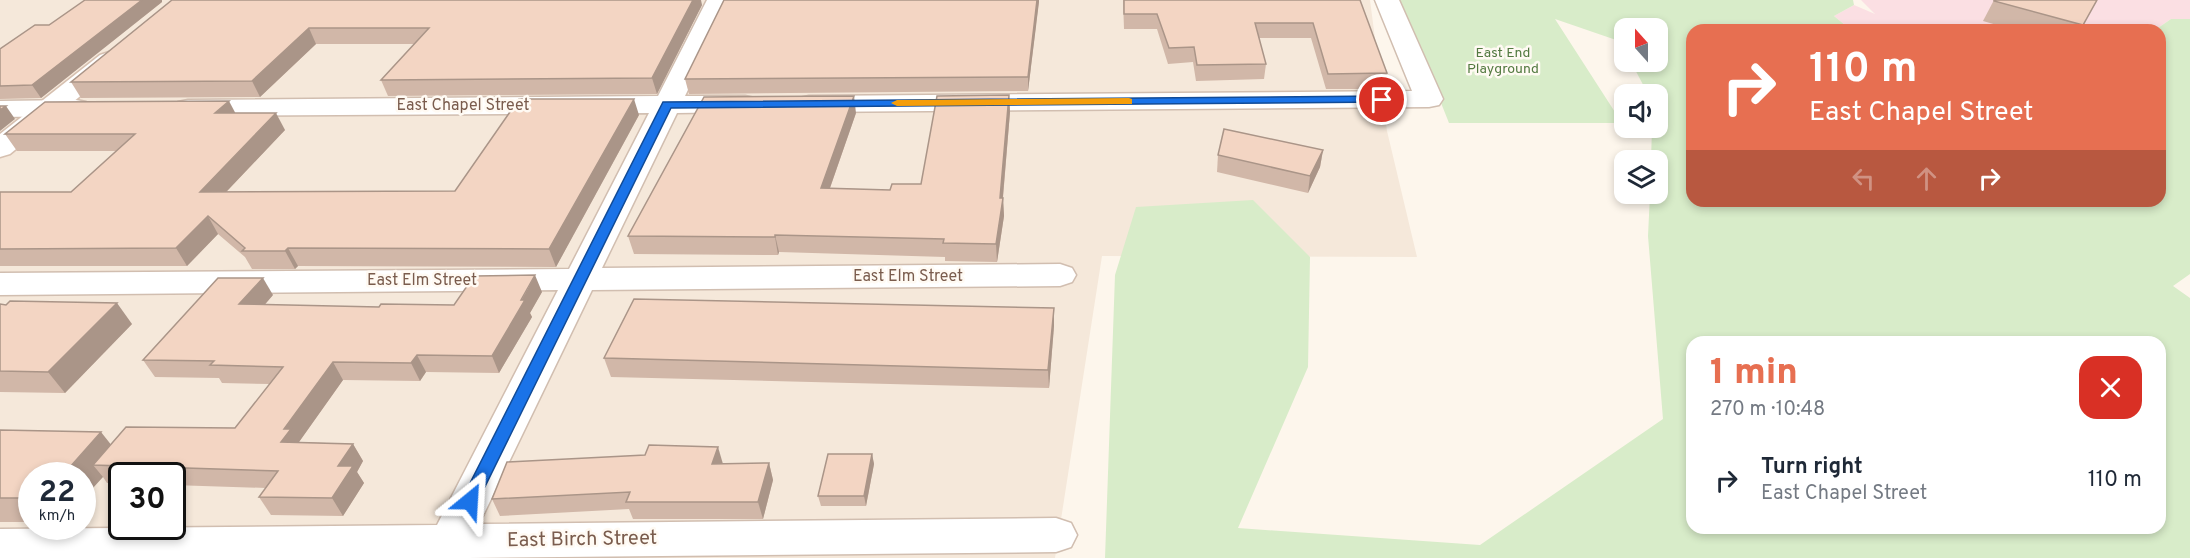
<!DOCTYPE html>
<meta charset="utf-8">
<style>
:root{--surface:#fff;--page:#f2f2f3;--text:#1f2937;--muted:#747a83;--accent:#e76f51}
body{margin:0;font-family:Overpass,sans-serif;background:var(--page);color:var(--text);height:100vh;display:flex;flex-direction:column;font-size:22px;white-space:nowrap}
*{box-sizing:border-box;margin:0}
p{font-size:20px;color:var(--muted)}
.icon{flex:none;width:33px;height:33px;fill:none;stroke:currentColor;stroke-width:2;stroke-linecap:round;stroke-linejoin:round}
.map{position:relative;flex:1;overflow:hidden}
.side{position:absolute;left:1686px;top:336px;width:480px;height:198px;display:flex;flex-direction:column;background:var(--surface);border-radius:18px;box-shadow:0 3px 9px #0003}
.side>*{flex:none}
.hud{position:absolute;left:1686px;top:24px;width:480px;height:183px;border-radius:18px;box-shadow:0 3px 9px #0003;background:#e76f51;color:#fff;overflow:hidden}
.needle{width:39px;rotate:339deg}
.fabs{position:absolute;left:1614px;top:18px;display:grid;gap:12px}
.fabs a{display:grid;place-items:center;width:54px;height:54px;border-radius:12px;background:var(--surface);box-shadow:0 3px 9px #0003;font-size:30px}
.speed{position:absolute;left:18px;top:462px;display:flex;gap:12px;font-size:30px;font-weight:700;text-align:center}
.speed>*{display:grid;place-content:center;width:78px;height:78px;border-radius:50%;background:var(--surface);box-shadow:0 3px 9px #0003;line-height:1}
.speed small{font-size:15px;font-weight:400}
.speed .limit{border:3px solid #111;border-radius:9px;background:#fff;color:#111}
.pin{position:absolute;display:grid;place-items:center;width:51px;height:51px;color:#fff;margin:-26px;border:3px solid #fff;border-radius:50%;box-shadow:0 2px 6px #0007}
.me{position:absolute;width:66px;margin:-33px;rotate:27deg;stroke-linejoin:round;filter:drop-shadow(0 0 4px #0008)}
.turn{display:flex;align-items:center;gap:21px;height:126px;padding:0 24px;font-size:27px}
.turn .icon{width:78px;height:78px;stroke-width:2.5}
.turn b{display:block;font-size:42px;line-height:51px}
.lanes{display:flex;align-items:center;height:57px;padding:0 24px;background:#0003;justify-content:center;gap:30px;direction:ltr}
.lanes .off{opacity:.35}
.round{display:grid;place-items:center;flex:none;width:63px;height:63px;border-radius:18px;background:var(--page)}
.overview{display:flex;align-items:center;justify-content:space-between;height:102px;padding:0 24px}
h1{font-size:36px;font-weight:800;line-height:45px;color:var(--accent)}
ul{padding:0;list-style:none}
li{display:flex;align-items:center;gap:18px;height:84px;padding:0 24px}
li div{flex:1}
li b{display:block;font-size:22px}
li em{font-style:normal}
.map>svg:first-child{display:block}
</style>
<div class="map">
<svg width="2190" height="558" viewBox="0 0 2190 558">
<rect width="100%" height="100%" fill="#fdf6ec"/>
<path fill="#f5e8da" fill-rule="evenodd" d="M0,0H1370L1387,131L1417,257L1102,256L1055,558H0ZM32,476H82V526H32ZM122,476H172V526H122Z"/>
<path fill="#fbdfe3" d="M1861,0H2190V19H2171L2155,30H1851L1834,16L1854,5L1875,14Z"/>
<path fill="#d8ecc9" fill-rule="evenodd" d="M1400,0H1853L1854,5L1834,16L1851,30H1692V201H2160V30H2155L2171,19H2190V274L2173,286L2190,298V558H1105L1115,275L1136,207L1253,200L1310,257L1308,367L1238,528L1480,545L1663,419L1648,236L1650,194H1658V160H1651L1652,128H1658V94H1648L1631,62H1658V28H1624V50L1619,41L1555,19L1622,123H1449ZM1692,342H2160V528H1692Z"/>
<g fill="none" stroke-linecap="round" stroke-linejoin="round">
<g stroke="#d1beb0" stroke-width="3">
<g id="street">
<path d="M707,0H731L685,96H745L755,98L759,104L755,110L745,112L677,113L602,268L1060,264L1072,268L1076,275L1072,282L1060,286L592,290L479,524L1056,518L1071,523L1077,535L1071,547L1056,552L468,558H0V529L437,525L558,290L0,295V273L569,269L649,113L188,116L178,114L174,108L178,102L188,100L658,96Z"/>
<path d="M1375,0H1399L1443,99L1439,105L1429,107L809,112L799,110L795,104L799,98L809,96L1412,91Z"/>
<path d="M76,100L86,102L90,108L86,114L76,116L0,117V101Z"/>
</g>
</g>
<g stroke="#d6c0b0" stroke-width="3">
<path id="secondary" d="M109,52L118,55L122,60L118,65L10,154L0,157V134L100,55Z"/>
</g>
<use href="#street" fill="#fff" fill-rule="evenodd"/>
<use href="#secondary" fill="#fff" fill-rule="evenodd"/>
</g>
<g fill="#d1b7a8">
<path d="M172,0L702,5L657,94L388,96L381,80L414,44H316L260,97L81,98L71,82Z"/>
<path d="M1039,0L1028,91L689,94L685,79Z"/>
<path d="M1123,0H1360L1387,73L1384,89H1326L1311,38H1259L1266,64L1264,79L1196,81L1193,62L1168,64L1157,29H1124Z"/>
<path d="M1994,0H2097L2080,30H2014L1983,21Z"/>
<path d="M162,2L41,98L0,99V49L49,25Z"/>
<path d="M1009,95L1010,112L1003,198L1004,216L997,262L945,261V257L779,252L778,255L634,254L628,236L856,113L830,188L890,190L921,184Z"/>
<path d="M235,113L285,130L226,192L455,191L639,115L556,267L298,266L295,269H252L245,257L218,234L187,266H0V192H71L116,151H17L5,134Z"/>
<path d="M1323,150L1320,167L1308,193L1217,172L1218,155Z"/>
<path d="M542,292L530,313L532,317L499,373L426,372L420,381L343,380L299,442L353,444L363,461L357,472L364,483L343,516L271,515L259,497L266,488L172,485V476H122V483H107L103,477L32,476V522H0V430L111,445L235,428L270,384L222,383L219,378L155,377L143,360L273,295L264,305L379,307L454,305Z"/>
<path d="M0,304L132,324L65,393L0,392Z"/>
<path d="M1054,326L1049,388L611,377L604,358Z"/>
<path d="M872,454L874,464L866,506H821L818,496Z"/>
<path d="M769,463L773,480L763,519H633L629,509L500,516L492,499L723,464Z"/>
</g>
<g fill="#aa9588">
<path d="M142,0H162V2L41,98L32,85Z"/>
<path d="M693,0H701L702,5L657,94L652,78Z"/>
<path d="M1037,0H1039V2L1028,91V77Z"/>
<path d="M309,28L316,44L260,97L252,81Z"/>
<path d="M1009,95L1010,112L1002,207L1003,198L1004,216L997,262L996,244Z"/>
<path d="M854,96L856,113L824,205L821,188Z"/>
<path d="M634,99L639,115L556,267L549,249Z"/>
<path d="M229,101L238,118L215,113Z"/>
<path d="M6,106L15,119L0,131V110Z"/>
<path d="M276,113L285,130L210,209L200,192Z"/>
<path d="M1323,150L1320,167L1308,193L1310,176Z"/>
<path d="M208,216L218,234L187,266L176,248Z"/>
<path d="M775,235L779,252L778,255L775,237Z"/>
<path d="M288,248L298,266L295,269L285,251Z"/>
<path d="M535,275L542,292L530,313L532,317L499,373L492,356Z"/>
<path d="M263,278L273,295L250,322L239,304Z"/>
<path d="M117,303L132,324L65,393L48,372Z"/>
<path d="M1054,308V326L1049,388L1048,370Z"/>
<path d="M417,355L426,372L420,381L411,363Z"/>
<path d="M333,362L343,380L299,442L302,447L281,442L284,429Z"/>
<path d="M101,432L120,456L93,465L103,477L82,500V476H62Z"/>
<path d="M353,444L363,461L357,472L364,483L343,516L332,498L338,466Z"/>
<path d="M718,447L723,464H712Z"/>
<path d="M872,454L874,464L866,506L864,496Z"/>
<path d="M769,463L773,480L763,519L758,502Z"/>
</g>
<g fill="#f3d5c3" stroke="#aa9588" stroke-width="1.5">
<path d="M85,0H142L32,85L0,86V49L35,25H49Z"/>
<path d="M172,0H693L652,78L381,80L429,28H309L252,81L71,82Z"/>
<path d="M724,0H1037L1028,77L685,79Z"/>
<path d="M1124,0H1360L1387,73L1328,74L1313,23H1255L1266,64L1197,65L1194,47L1169,48L1157,14H1124Z"/>
<path d="M1994,0H2097L2083,25L1994,1Z"/>
<path d="M1009,95L1000,198H1003L996,244L943,243L944,239L775,235V237L628,236L704,97L854,96L821,188L890,190L892,184H921L937,96Z"/>
<path d="M519,99H634L549,249L288,248L285,251H242L245,248L208,216L176,248L0,249V192H71L135,134H5L45,102L229,101L215,113H276L200,192L455,191Z"/>
<path d="M0,106H6L0,110Z"/>
<path d="M1224,129L1323,150L1310,176L1218,155Z"/>
<path d="M535,275L521,300H525L492,356L417,355L411,363L333,362L284,429H291L281,442L353,444L338,466H353L332,498L259,497L278,471L93,465L126,427L235,428L283,367L210,365L214,361L143,360L218,278H263L239,304L379,307L381,304L454,305L474,276Z"/>
<path d="M634,299L1054,308L1048,370L604,358Z"/>
<path d="M10,301L117,303L48,372L0,371V304L6,305Z"/>
<path d="M0,430L101,432L62,476H32V498H0Z"/>
<path d="M649,445L718,447L712,464L769,463L758,502H626L630,492L492,499L507,462L645,455Z"/>
<path d="M828,454H872L864,496H818Z"/>
</g>
<path fill="#1a73e8" stroke="#114b97" stroke-width="1.5" d="M1382,96L1387,100L1386,102L671,108L476,505L470,507L464,505L461,501L663,102Z"/>
<path fill="#f59e0b" d="M1129,98L1132,99V104L897,106L891,103L897,100Z"/>
<g text-anchor="middle" dominant-baseline="central" stroke-width="5" stroke-linejoin="round" paint-order="stroke">
<g font-size="14" fill="#537a41" stroke="#fffaf3">
<text x="1503" y="53">East End<tspan x="1503" dy="16">Playground</tspan></text>
</g>
<g font-size="16" fill="#7a5c4d" stroke="#fffaf3">
<text x="463" y="106">East Chapel Street</text>
<text x="908" y="277">East Elm Street</text>
<text x="422" y="281">East Elm Street</text>
</g>
<g font-size="20" fill="#7a5c4d" stroke="#fffaf3">
<text transform="translate(582 540) rotate(-1)">East Birch Street</text>
</g>
</g>
</svg>
<div class="fabs">
<a><svg class="needle" viewBox="-14 -14 28 28"><path d="M0-13l5 13h-10z" fill="#e53935"/><path d="M0 13l5-13h-10z" fill="#747a83"/></svg></a>
<a><svg class="icon" aria-label="sound" viewBox="0 0 24 24"><path d="M4 9h4l5-4v14l-5-4H4zM17 9q2 3 0 6"/></svg></a>
<a><svg class="icon" aria-label="layers" viewBox="0 0 24 24"><path d="M12 4l9 5-9 5-9-5zM3 14l9 5 9-5"/></svg></a>
</div>
<div class="speed"><div>22<small>km/h</small></div><div class="limit">30</div></div>
<div class="pin" style="left:1382px;top:100px;background:#d93025"><svg class="icon" aria-label="arrive" viewBox="0 0 24 24"><path d="M6 21V4h12l-3 4 3 4H6"/></svg></div>
<svg class="me" style="left:470px;top:501px" viewBox="-20 -20 40 40"><path d="M0-17L14 15 0 8-14 15z" fill="#1a73e8" stroke="#fff" stroke-width="4"/></svg>
<div class="hud">
<div class="turn"><svg class="icon" aria-label="right" viewBox="0 0 24 24"><path d="M7 20v-9h11M14 6l5 5-5 5"/></svg><div><b>110 m</b>East Chapel Street</div></div>
<div class="lanes"><svg class="icon off" aria-label="left" viewBox="0 0 24 24"><path d="M17 20v-9H6M10 6l-5 5 5 5"/></svg><svg class="icon off" aria-label="ahead" viewBox="0 0 24 24"><path d="M12 20V5M6 11l6-6 6 6"/></svg><svg class="icon" aria-label="right" viewBox="0 0 24 24"><path d="M7 20v-9h11M14 6l5 5-5 5"/></svg></div>
</div>
<section class="side">
<div class="overview"><div><h1>1 min</h1><p>270 m · 10:48</p></div><a class="round" style="background:#d93025;color:#fff"><svg class="icon" aria-label="close" viewBox="0 0 24 24"><path d="M6 6l12 12M18 6L6 18"/></svg></a></div>
<ul>
<li><svg class="icon" aria-label="right" viewBox="0 0 24 24"><path d="M7 20v-9h11M14 6l5 5-5 5"/></svg><div><b>Turn right</b><p>East Chapel Street</p></div><em>110 m</em></li>
</ul>
</section>
</div>
